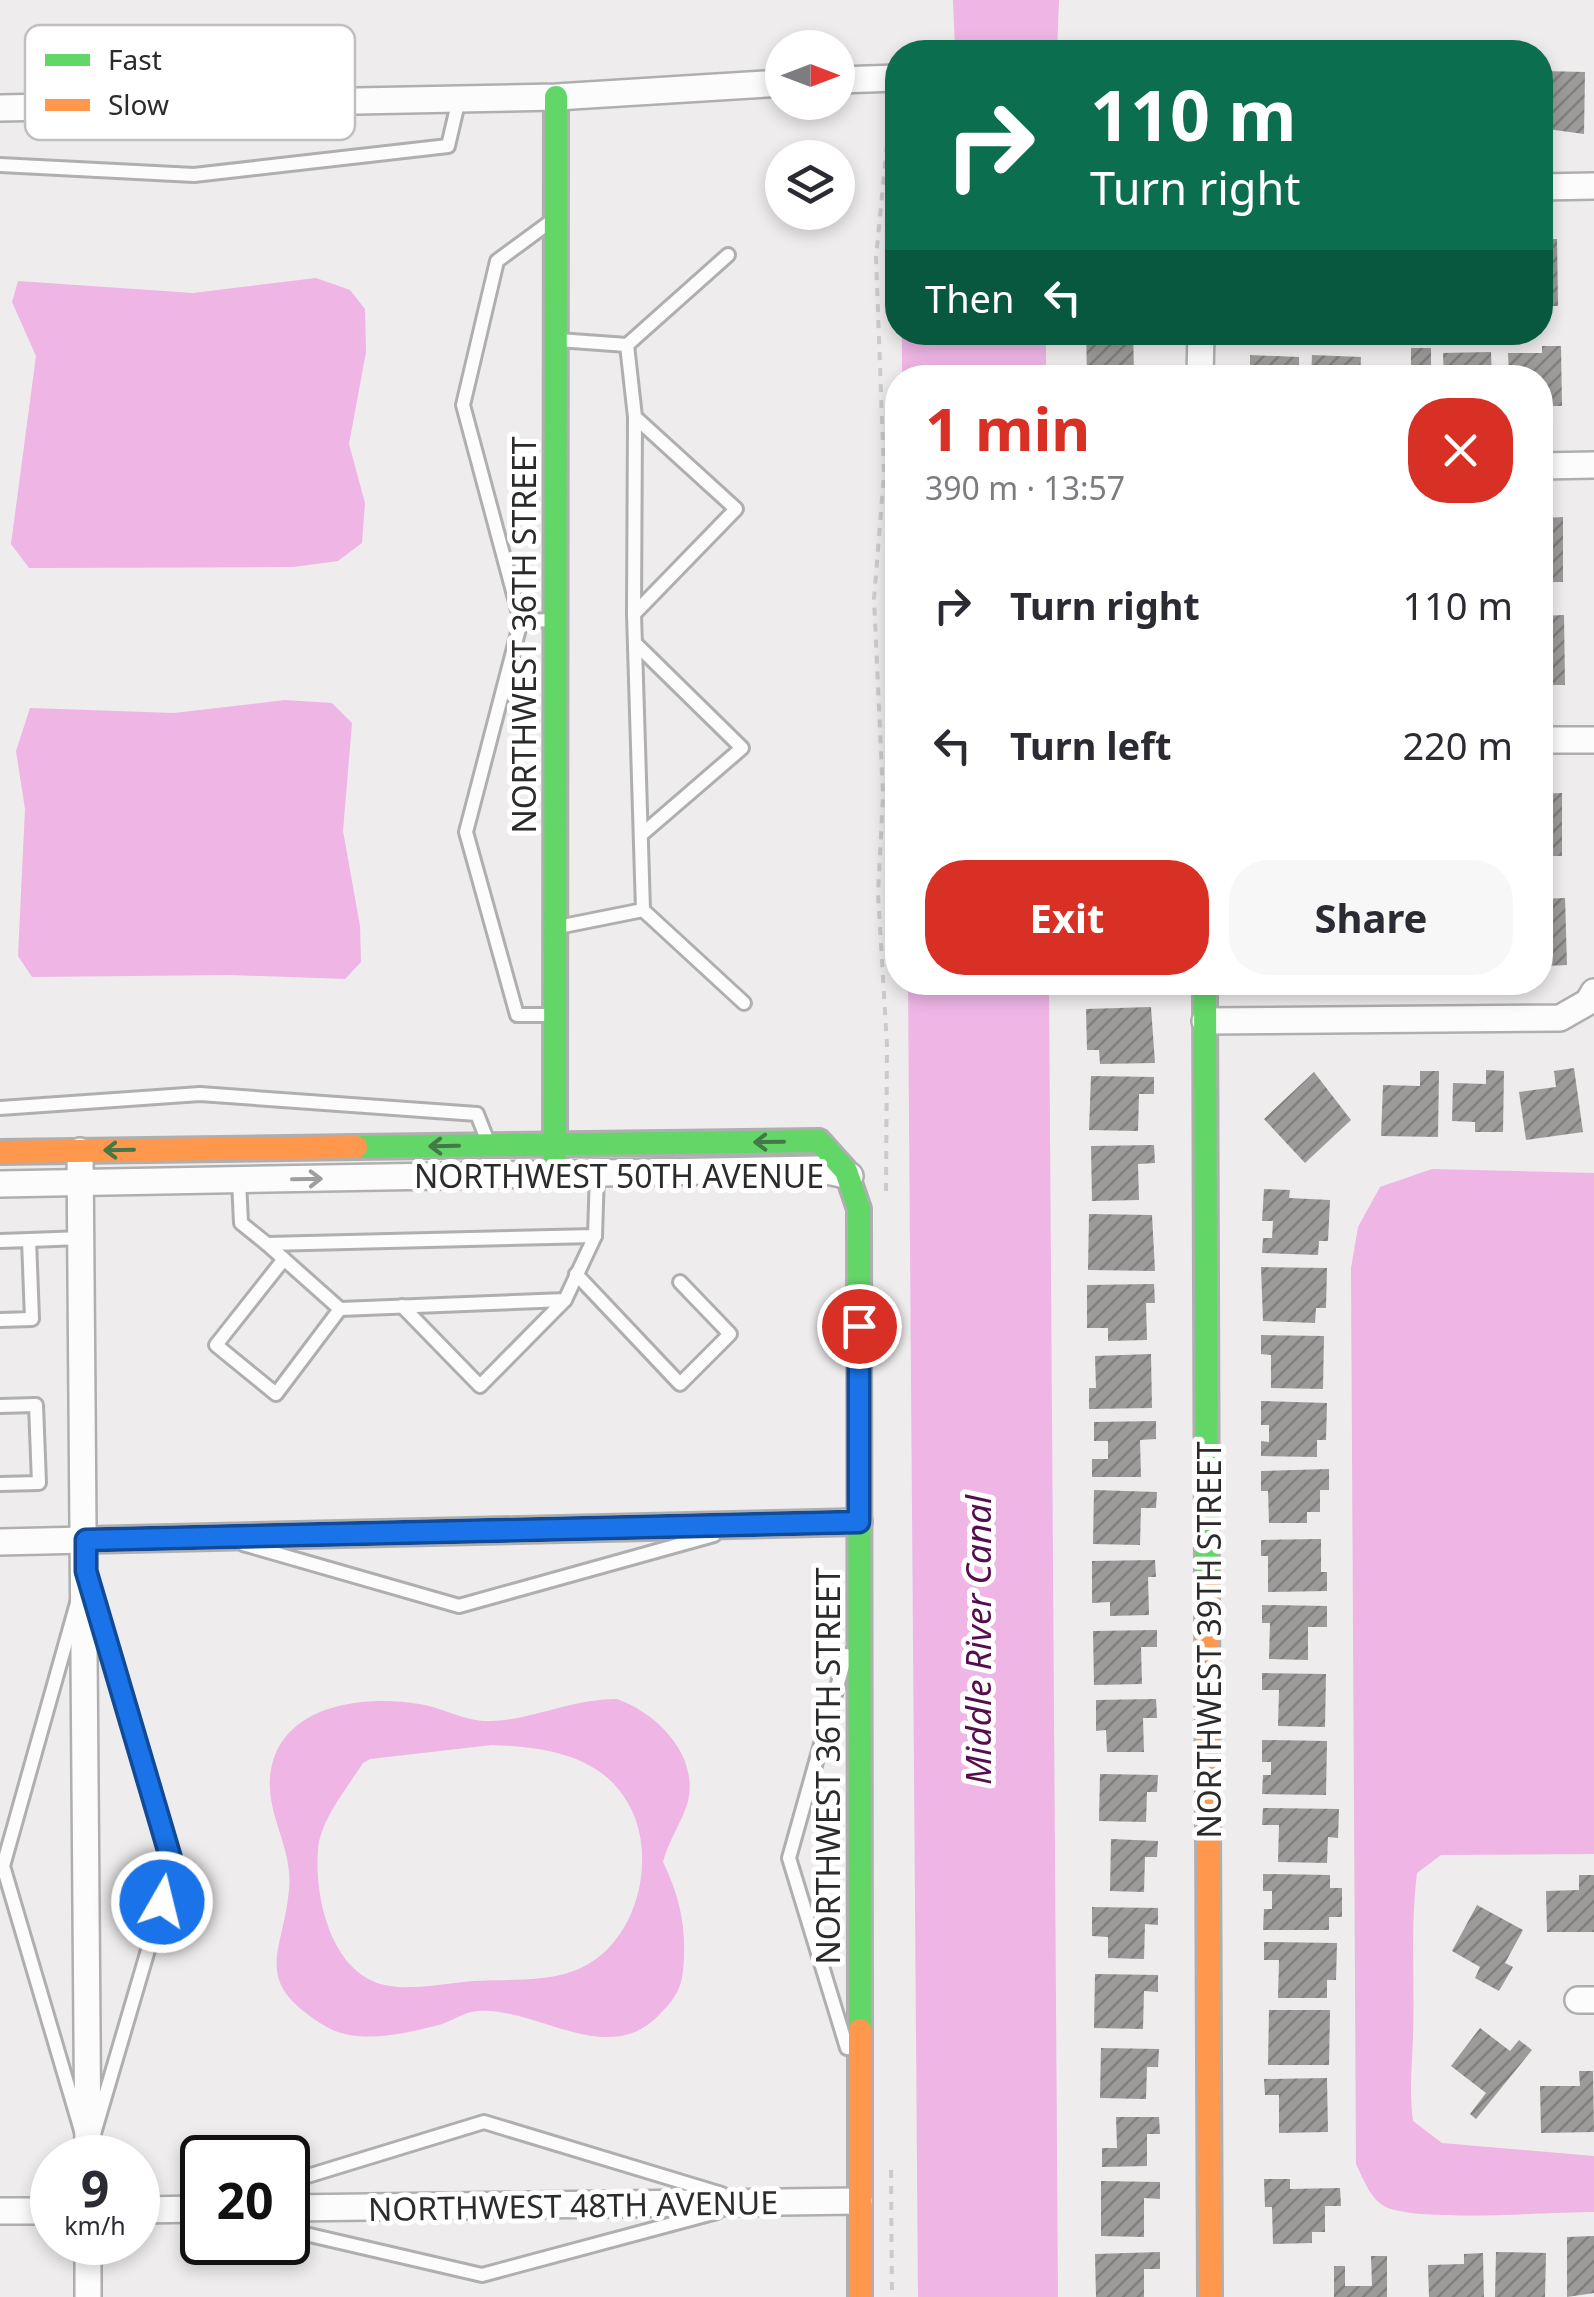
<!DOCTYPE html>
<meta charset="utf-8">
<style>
:root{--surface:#fff;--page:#f7f7f7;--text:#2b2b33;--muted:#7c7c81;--accent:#d93025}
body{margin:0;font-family:"Noto Sans",sans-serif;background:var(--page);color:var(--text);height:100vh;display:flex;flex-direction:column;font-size:38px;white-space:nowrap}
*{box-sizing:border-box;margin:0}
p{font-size:32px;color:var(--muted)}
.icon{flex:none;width:55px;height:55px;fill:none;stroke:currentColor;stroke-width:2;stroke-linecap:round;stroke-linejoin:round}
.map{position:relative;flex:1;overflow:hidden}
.drawer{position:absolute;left:885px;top:365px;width:668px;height:630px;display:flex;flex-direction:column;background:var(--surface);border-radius:40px;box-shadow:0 5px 15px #0003}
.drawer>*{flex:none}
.banner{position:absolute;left:885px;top:40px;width:668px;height:305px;border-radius:40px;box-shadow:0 5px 15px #0003;background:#0b6e4f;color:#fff;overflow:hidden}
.needle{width:65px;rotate:90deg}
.fabs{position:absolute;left:765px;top:30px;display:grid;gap:20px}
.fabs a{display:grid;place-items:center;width:90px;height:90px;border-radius:50%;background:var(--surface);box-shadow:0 5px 15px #0003;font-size:50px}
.speed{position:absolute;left:30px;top:2135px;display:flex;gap:20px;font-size:50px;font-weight:700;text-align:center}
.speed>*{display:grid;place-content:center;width:130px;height:130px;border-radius:50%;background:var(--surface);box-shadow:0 5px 15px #0003;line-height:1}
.speed small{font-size:25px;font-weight:400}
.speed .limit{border:5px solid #111;border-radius:15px;background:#fff;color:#111}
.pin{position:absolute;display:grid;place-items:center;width:85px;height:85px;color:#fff;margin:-42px;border:5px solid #fff;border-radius:50%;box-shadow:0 2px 10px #0007}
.me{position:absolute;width:110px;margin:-55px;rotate:8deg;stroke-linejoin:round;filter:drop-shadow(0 0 8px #0008)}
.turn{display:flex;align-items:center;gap:35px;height:210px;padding:0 40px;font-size:45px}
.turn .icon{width:130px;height:130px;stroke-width:2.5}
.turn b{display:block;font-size:70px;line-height:85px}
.then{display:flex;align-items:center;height:95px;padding:0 40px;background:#0003;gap:20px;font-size:38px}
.round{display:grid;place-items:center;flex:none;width:105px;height:105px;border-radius:40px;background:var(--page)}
.summary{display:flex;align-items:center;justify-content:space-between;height:170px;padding:0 40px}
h1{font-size:60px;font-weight:700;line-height:75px;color:var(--accent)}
.button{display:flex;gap:20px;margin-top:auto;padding:20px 40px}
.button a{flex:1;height:115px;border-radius:40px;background:var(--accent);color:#fff;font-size:40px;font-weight:700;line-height:115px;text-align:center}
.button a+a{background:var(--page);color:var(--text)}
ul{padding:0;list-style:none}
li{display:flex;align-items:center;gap:30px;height:140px;padding:0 40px}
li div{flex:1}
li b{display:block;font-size:38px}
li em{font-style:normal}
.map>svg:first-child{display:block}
</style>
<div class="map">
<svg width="1594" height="2297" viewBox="0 0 1594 2297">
<defs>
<pattern id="building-hatch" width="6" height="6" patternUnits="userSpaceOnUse" patternTransform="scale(2.5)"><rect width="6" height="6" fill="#9c9b9a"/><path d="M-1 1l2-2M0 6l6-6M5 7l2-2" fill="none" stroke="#7f7f7e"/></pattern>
</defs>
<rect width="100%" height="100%" fill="#eeeced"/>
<g fill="#eeb5e5" fill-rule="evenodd">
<path d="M953,0H1059L1057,51L1019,46L955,48Z"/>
<path d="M316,278L350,290L365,309L366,352L349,444L365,503L362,543L338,561L293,567L29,568L11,544L36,356L12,302L18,281L193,293Z"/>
<rect x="902" y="333" width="144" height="44"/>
<path d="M285,700L332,703L352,723L343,831L360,926L361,962L345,979L230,975L32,977L18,956L25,809L16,751L30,708L174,713Z"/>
<path d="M908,983H1049L1058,2297H918Z"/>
<path d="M1432,1169L1594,1173V1854L1441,1855L1417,1873C1410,1928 1415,1981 1413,2036C1412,2066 1409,2090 1413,2121L1442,2143L1594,2156V2212C1547,2212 1427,2222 1388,2208C1371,2201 1364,2180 1356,2164L1351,1268L1358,1227L1380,1187Z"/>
<path d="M617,1699C659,1714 701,1758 687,1805C680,1825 668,1842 663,1862C681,1899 687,1931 683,1971C681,1991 672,2002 658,2016C607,2068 536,2007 478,2011C462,2012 450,2023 435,2026C403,2034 355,2045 325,2026C250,1980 283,1955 289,1890C294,1845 261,1810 272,1765C287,1703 367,1695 419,1704C445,1708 464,1722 491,1721C533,1720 570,1699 617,1699ZM492,1745C548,1747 608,1756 633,1813C657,1868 633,1952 571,1972C541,1982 505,1979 473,1981C447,1983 415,1990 390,1986C332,1978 314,1898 318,1850C320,1820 348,1787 363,1763L370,1759Z"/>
</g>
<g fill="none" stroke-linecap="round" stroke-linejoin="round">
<path stroke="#eeb5e5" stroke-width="25" d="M1004,0V52"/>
</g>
<g fill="url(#building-hatch)">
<path d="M1544,71L1585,72L1584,134L1540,128Z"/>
<path d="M1540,239H1557L1558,306H1540Z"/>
<path d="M1086,332H1133L1134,372L1087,373Z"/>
<path d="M1542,346H1561L1562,406H1540V378H1509L1508,353H1542Z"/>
<path d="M1411,348H1431V378H1377V367L1411,368Z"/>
<path d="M1491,352L1492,378H1444L1443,353Z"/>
<path d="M1250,355L1299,357V378H1250Z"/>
<path d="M1312,355L1361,357L1360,378H1311Z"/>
<path d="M1563,517V582H1540V533H1546L1545,518Z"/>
<path d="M1564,615L1565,685H1544L1540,678V616Z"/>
<path d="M1562,793V856H1546V851H1540V794Z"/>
<path d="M1565,898L1567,965L1544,966V957H1540V899Z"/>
<path d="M1097,982H1153V993L1097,994Z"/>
<path d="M1151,1007L1155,1063L1100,1064L1099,1050H1087L1086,1009Z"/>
<path d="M1574,1068L1583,1132L1526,1140L1519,1092L1556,1087L1554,1071Z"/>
<path d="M1486,1070L1504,1071L1503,1132H1475V1122L1452,1121L1453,1083L1486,1084Z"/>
<path d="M1420,1071H1439L1438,1137L1381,1136L1383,1085L1420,1086Z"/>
<path d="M1314,1072L1351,1120L1305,1163L1264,1119Z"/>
<path d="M1091,1076L1154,1077V1094H1139L1138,1131L1089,1130Z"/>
<path d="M1154,1145L1155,1163L1138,1164L1139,1200L1092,1201L1091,1146Z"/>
<path d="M1264,1189L1290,1190L1289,1198L1330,1200L1328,1241H1319L1318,1255L1262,1253L1263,1238H1272L1273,1221H1262Z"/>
<path d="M1089,1214L1152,1215L1155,1271L1088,1270Z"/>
<path d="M1261,1267L1327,1268L1326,1308H1316L1315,1323L1263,1321Z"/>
<path d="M1154,1284L1155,1303H1146L1147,1340L1108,1341V1328H1087V1285Z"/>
<path d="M1261,1335L1324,1336L1323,1389L1271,1388V1355L1261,1354Z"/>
<path d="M1151,1354L1152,1408L1089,1409V1388H1096L1095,1356Z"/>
<path d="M1261,1401L1327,1403L1326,1440H1317V1457L1261,1456V1441L1269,1442V1425H1261Z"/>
<path d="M1156,1421V1439L1140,1440L1141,1477H1092V1459H1108V1441H1094V1422Z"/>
<path d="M1329,1469V1490H1320V1512H1307V1523H1269L1268,1491H1261V1471Z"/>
<path d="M1094,1490L1157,1492L1156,1508H1141L1140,1545L1093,1544Z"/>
<path d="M1321,1539V1572H1327V1591L1268,1592V1556H1261V1540Z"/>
<path d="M1155,1560L1156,1577H1148L1149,1615L1110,1616V1602L1092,1603V1561Z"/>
<path d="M1262,1605L1327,1606V1627H1308V1660L1269,1659L1270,1623H1262Z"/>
<path d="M1157,1630V1647H1141L1142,1684L1094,1685L1093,1631Z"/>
<path d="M1262,1673L1326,1674L1325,1727L1278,1726L1279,1690H1262Z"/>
<path d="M1156,1699L1157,1718H1143L1144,1752H1107L1106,1730L1096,1731V1700Z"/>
<path d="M1262,1740L1327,1741L1326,1795L1262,1794L1263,1775H1271V1762H1262Z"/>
<path d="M1100,1774L1158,1775L1157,1792H1147L1146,1822L1099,1821Z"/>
<path d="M1263,1808L1339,1809L1338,1838L1328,1837L1327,1863L1278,1862L1279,1825H1262Z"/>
<path d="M1111,1839L1158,1841L1157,1857H1145L1144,1892L1110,1891Z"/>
<path d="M1263,1874L1330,1875V1888H1342V1917H1329V1930H1263L1264,1909H1272V1891H1263Z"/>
<path d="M1579,1875H1594V1932H1547L1546,1891L1579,1890Z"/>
<path d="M1477,1905L1523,1930L1505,1963L1513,1967L1499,1991L1475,1978L1480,1967L1452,1951Z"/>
<path d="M1092,1907L1158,1908V1925L1145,1924L1144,1959L1108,1958V1937L1092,1936Z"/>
<path d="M1264,1942L1337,1943L1336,1980H1327V1998H1278L1279,1960H1264Z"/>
<path d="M1095,1974L1158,1975V1992L1144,1991L1143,2029L1094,2028Z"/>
<path d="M1269,2010H1330L1329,2065H1268Z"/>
<path d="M1480,2028L1510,2051L1519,2040L1532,2050L1476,2119L1470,2114L1486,2093L1451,2066Z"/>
<path d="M1101,2048L1159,2049L1158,2067H1147L1146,2099L1100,2098Z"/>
<path d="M1579,2071H1593L1594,2132L1541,2133L1540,2086H1580Z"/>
<path d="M1327,2078L1328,2132L1279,2133V2095H1265L1264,2079Z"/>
<path d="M1116,2117H1159L1160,2134H1147V2166L1102,2167V2148H1117Z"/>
<path d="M1264,2179H1290V2189L1340,2188L1341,2206H1325V2232H1312V2243L1273,2244L1272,2207H1265Z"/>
<path d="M1101,2181L1160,2182V2199L1144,2198V2237L1101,2236Z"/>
<path d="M1594,2236V2293L1567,2297V2237Z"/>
<path d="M1160,2252V2269H1144V2297H1096L1095,2254Z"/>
<path d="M1496,2252L1546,2253L1545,2297H1495Z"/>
<path d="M1483,2253L1484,2297H1429L1428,2265L1464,2264V2254Z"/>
<path d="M1371,2256H1387V2297H1334V2266H1345V2286H1372Z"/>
</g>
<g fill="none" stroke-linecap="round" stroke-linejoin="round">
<g stroke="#b0afb0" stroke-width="18">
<g id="lane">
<path d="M0,165L194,175L448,146L459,99"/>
<path d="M550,222L497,261L463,405L521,621L553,620"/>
<path d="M558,340L627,345L728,255"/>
<path d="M627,345L635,417L736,509L634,614L643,910L744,1003"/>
<path d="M634,614L635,417"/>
<path d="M521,621L466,832L517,1015H552"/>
<path d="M635,643L742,748L641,835"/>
<path d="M558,927L643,910"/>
<path d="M0,1108L200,1094L477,1114L488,1142"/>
<path d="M239,1180L241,1223L267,1244L595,1236L597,1172"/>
<path d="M29,1240L82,1238"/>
<path d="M0,1241L29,1240L32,1319L0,1320"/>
<path d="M267,1244L340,1309L565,1300L595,1236"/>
<path d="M284,1259L216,1345L276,1394L340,1309"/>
<path d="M576,1274L680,1384L730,1334L680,1282"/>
<path d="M402,1306L480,1386L565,1300"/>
<path d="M0,1406L36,1405L39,1483L0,1484"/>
<path d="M243,1544L459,1606L714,1535"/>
<path d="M86,1571L173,1865L88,2154L3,1866Z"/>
<path d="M846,1655L789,1858L847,2048"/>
<path d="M288,2182L484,2122L722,2194"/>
<path d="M288,2230L482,2275L717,2212"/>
</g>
</g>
<g stroke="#b0afb0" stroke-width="30">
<g id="street">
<path d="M838,80L898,78"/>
<path d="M0,108L556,97L782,83"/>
<path d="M1540,187L1594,186"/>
<path d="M1200,378L1201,332"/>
<path d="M1540,466L1594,465"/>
<path d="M1540,740H1594"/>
<path d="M1205,1021L1560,1018L1588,1002L1594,992"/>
<path d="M80,1151L88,2158"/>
<path d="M0,1184L818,1169L850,1176"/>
<path d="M0,1542L859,1522"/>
<path d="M1578,2000H1594"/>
<path d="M288,2208L859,2201"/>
<path d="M138,2210L202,2209"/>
<path d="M0,2211H52"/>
<path d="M88,2297V2242"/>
</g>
</g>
<g stroke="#b0afb0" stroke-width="28">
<g id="fast">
<path d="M1205,982L1207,1584"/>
<path d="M356,1147L819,1141L846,1171L859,1209L860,2030"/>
<path d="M555,1174L556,97"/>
</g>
</g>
<g stroke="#b0afb0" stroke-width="28">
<g id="slow">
<path d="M0,1152L356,1147"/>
<path d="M1207,1584L1210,2297"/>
<path d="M860,2030V2297"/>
</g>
</g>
<g stroke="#cbcbcb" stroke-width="4" stroke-dasharray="8 8" stroke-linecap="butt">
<path d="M886,1191L887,1045L878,894L883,795L874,599L884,474L876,258L891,103"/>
<path d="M891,2170L892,2297"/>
</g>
<use href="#lane" stroke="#fcfcfc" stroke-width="12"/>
<use href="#street" stroke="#fcfcfc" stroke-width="25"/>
<use href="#fast" stroke="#63d668" stroke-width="22"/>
<use href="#slow" stroke="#ff974d" stroke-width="22"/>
</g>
<defs><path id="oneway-shaft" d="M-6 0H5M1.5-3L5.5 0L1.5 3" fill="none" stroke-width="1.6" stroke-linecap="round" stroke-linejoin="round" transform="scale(2.5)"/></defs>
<g stroke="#457847">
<use href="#oneway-shaft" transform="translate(769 1142) rotate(179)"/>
<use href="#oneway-shaft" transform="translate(444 1146) rotate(179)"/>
<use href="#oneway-shaft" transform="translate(119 1150) rotate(179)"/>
</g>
<use stroke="#9e9e9e" href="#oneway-shaft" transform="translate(307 1179) rotate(-1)"/>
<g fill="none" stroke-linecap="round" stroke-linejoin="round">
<g stroke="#114b97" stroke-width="25">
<path id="route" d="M162,1902L173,1866L86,1571V1540L859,1522V1326"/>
</g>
<use href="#route" stroke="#1a73e8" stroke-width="18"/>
</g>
<g text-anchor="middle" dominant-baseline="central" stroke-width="10" stroke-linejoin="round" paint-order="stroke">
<g font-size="32" fill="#2c2b2c" stroke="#fff">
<text transform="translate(523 635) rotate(-90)">NORTHWEST 36TH STREET</text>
<text x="619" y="1175">NORTHWEST 50TH AVENUE</text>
<text transform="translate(1208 1640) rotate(-90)">NORTHWEST 39TH STREET</text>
<text transform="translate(827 1766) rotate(-90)">NORTHWEST 36TH STREET</text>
<text transform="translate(573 2205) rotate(-1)">NORTHWEST 48TH AVENUE</text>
</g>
<g font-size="35" font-style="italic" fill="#550d4e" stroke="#fff">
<text transform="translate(977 1640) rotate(-90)">Middle River Canal</text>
</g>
</g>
<rect x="25" y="25" width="330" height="115" rx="15" fill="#fff" stroke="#c0bfc0" stroke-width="2.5"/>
<rect x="45" y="54" width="45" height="12" fill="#63d668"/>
<rect x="45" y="99" width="45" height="12" fill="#ff974d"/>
<g font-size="28" fill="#2c2b2c">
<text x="108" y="70">Fast</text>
<text x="108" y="115">Slow</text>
</g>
</svg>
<div class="fabs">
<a><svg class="needle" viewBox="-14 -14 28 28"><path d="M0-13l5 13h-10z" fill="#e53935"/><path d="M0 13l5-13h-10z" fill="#7c7c81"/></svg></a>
<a><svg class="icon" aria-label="layers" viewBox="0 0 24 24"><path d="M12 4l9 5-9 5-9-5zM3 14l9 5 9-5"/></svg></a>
</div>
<div class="speed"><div>9<small>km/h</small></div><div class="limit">20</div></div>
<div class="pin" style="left:859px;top:1326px;background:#d93025"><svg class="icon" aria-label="arrive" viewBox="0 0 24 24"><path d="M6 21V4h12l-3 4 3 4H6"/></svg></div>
<svg class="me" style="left:162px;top:1902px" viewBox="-20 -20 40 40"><circle r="17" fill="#1a73e8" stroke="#fff" stroke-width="3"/><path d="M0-11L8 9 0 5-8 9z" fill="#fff"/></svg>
<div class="banner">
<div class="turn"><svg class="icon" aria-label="right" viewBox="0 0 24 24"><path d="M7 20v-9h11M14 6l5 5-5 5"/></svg><div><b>110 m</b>Turn right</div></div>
<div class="then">Then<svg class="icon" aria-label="left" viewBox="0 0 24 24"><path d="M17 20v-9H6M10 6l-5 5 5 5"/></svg></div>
</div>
<section class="drawer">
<div class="summary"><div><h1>1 min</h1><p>390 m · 13:57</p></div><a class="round" style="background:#d93025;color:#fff"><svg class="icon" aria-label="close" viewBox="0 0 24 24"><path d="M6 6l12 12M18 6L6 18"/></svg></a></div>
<ul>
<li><svg class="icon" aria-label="right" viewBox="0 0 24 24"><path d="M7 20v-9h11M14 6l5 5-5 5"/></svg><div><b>Turn right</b></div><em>110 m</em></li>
<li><svg class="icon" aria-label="left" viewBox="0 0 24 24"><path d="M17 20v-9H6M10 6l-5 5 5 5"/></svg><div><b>Turn left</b></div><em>220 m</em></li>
</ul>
<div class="button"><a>Exit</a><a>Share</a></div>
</section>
</div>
